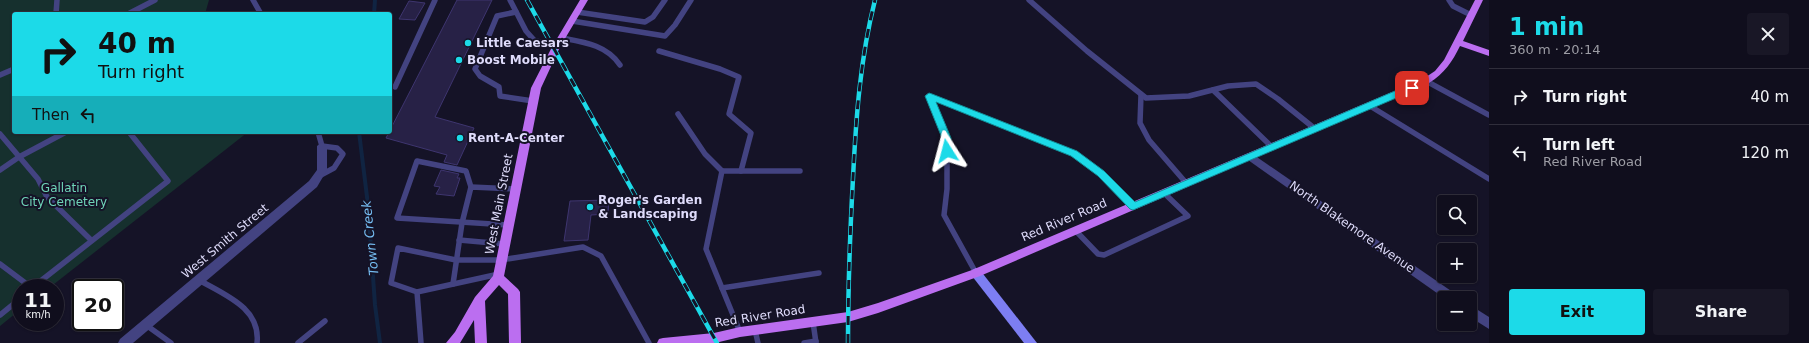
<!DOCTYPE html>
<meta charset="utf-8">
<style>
:root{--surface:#100e1d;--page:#191726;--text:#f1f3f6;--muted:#9c9ca4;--line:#302e3b;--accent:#1cdae8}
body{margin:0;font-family:"DejaVu Sans",sans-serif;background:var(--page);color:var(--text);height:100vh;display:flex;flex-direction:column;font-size:15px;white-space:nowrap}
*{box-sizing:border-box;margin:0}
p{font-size:13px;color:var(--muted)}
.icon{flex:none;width:22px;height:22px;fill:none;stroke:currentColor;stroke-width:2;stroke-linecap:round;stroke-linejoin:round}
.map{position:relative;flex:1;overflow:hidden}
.details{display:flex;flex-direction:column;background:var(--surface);width:320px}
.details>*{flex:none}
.banner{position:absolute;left:12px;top:12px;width:380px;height:122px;border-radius:4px;box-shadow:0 1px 3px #0004,0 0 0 1px var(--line);background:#1cdae8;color:#111;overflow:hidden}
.fabs{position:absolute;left:1437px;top:195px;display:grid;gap:8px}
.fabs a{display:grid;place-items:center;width:40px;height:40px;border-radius:4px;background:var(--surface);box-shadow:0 1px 3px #0004,0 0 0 1px var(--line);font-size:20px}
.speed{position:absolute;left:12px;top:279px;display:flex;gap:8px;font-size:20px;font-weight:700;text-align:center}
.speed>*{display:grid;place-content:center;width:52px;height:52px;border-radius:50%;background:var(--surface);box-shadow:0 1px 3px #0004,0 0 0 1px var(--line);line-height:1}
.speed small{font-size:10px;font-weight:400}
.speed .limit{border:2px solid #111;border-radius:6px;background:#fff;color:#111}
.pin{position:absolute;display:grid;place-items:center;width:34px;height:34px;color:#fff;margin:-17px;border-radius:8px;box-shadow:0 2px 6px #0006}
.me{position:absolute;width:44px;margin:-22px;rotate:351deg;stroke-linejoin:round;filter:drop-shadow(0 0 3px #0008)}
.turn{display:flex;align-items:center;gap:14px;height:84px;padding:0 20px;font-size:18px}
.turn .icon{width:52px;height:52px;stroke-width:2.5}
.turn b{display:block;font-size:28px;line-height:34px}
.then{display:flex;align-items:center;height:38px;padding:0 20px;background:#0003;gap:8px;font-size:15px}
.round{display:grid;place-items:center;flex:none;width:42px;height:42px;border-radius:4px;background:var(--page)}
.overview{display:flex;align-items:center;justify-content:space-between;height:68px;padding:0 20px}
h1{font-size:24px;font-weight:700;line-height:30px;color:var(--accent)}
.action{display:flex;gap:8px;margin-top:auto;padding:8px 20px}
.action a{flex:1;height:46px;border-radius:4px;background:var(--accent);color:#111;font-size:16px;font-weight:700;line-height:46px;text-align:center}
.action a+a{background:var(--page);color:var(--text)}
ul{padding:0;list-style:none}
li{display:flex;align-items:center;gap:12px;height:56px;padding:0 20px;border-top:1px solid var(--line)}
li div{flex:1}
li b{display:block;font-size:15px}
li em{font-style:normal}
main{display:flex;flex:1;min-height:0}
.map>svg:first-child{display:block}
</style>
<main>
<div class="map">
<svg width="1489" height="343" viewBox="0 0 1489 343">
<rect width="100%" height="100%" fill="#151327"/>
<path fill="#16302e" d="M0,0H209L205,14H14V132H248L49,288H21V309L0,326Z"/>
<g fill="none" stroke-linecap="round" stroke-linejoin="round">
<g stroke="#102442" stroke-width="4">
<path d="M374,14L375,0"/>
<path d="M359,132L368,205L375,305L380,343"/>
</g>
</g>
<g fill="#272146" stroke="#3e356f">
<path d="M457,0H492L435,117L474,128L457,165L444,162L447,155L386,138Z"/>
<path d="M409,1L425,3L415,20L399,19Z"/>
<path d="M441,170L459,174L457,178H460L454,196L436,194L440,187L434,186Z"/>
<path d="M609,200L608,214L591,215L588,240L564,241L570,201Z"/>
</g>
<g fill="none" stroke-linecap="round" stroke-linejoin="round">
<g stroke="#434381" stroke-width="5.5">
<path d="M253,0L261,14"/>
<path d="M510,0L526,31L534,40L556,47"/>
<path d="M1029,0L1087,51L1146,98L1189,96L1228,86L1256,84L1278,99L1314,128"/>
<path d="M1449,0L1453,6L1471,15"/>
<path d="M516,12L497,16L475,69L480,76L499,87L500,96L533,101"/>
<path d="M577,12L645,22L653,17L665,0"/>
<path d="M56,14L57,0"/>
<path d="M128,14L155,0"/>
<path d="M572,21L665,36L675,25L691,0"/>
<path d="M562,38C584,42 607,45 620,65"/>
<path d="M659,51L720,69L739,77L729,114L751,133L741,171"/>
<path d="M0,75L14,69"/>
<path d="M1426,81L1489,115"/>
<path d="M395,87L435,0"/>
<path d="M1213,90L1272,147"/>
<path d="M1141,95L1140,123L1149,140L1187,184"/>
<path d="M929,96L1074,153L1101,173L1133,206"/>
<path d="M929,96L947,138V189L944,215L976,273"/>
<path d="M1370,106L1489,179"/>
<path d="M678,114L705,154L722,171"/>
<path d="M318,132L322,146L337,148L343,154L334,168L319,176"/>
<path d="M0,134L38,179L47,197L91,240"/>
<path d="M0,170L19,157L66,132"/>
<path d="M471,187L466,171L417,161L397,218L508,225"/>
<path d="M1075,230L1098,254L1104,255L1188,216L1164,193"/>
<path d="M459,240L504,244"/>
<path d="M0,264L32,288"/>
<path d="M199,280C225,295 261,308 257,343"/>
<path d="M453,284L462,223L471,187L516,189"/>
<path d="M33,287L168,181L129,132"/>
<path d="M722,288L819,273"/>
<path d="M417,292L391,283L398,248L456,260H501L583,247L601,256L649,343"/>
<path d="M0,315L21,298"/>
<path d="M813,322L816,343"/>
<path d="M146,325L171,343"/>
<path d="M755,330L758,343"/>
<path d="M740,332L706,249L722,171H800"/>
<path d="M298,343L325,321"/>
<path d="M421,343L417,292L499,274"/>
<path d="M804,343L816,341"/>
</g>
<g fill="#434381" fill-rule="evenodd">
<path d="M322,142L327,146V170L317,187L133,343H118L120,339L309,181L317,170V146Z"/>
<path d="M1251,153L1457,295L1459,298H1444L1248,160L1246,157Z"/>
<path d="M1470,305L1489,317V329L1470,317Z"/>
</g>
<path fill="#7d7ef2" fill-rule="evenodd" d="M976,268L980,270L1037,343H1024L972,276L971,273L972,270Z"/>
<g fill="#bb6ef0" fill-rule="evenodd">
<path d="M580,0H588L560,47L541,88L504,276L518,289L520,292L521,343H509L508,294L499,285L485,301L487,343H475L474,320L460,343H446L455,332L475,297L493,276L531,88L552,47Z"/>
<path d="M1475,0H1483L1463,41L1489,50V56L1460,46C1452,62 1445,73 1429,83L980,276L878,313L848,322L740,337L715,343H657L659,339L663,338L714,333L740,327L848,312L878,303L972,270L1423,79L1435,71L1444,60Z"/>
</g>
<g stroke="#1cdae8" stroke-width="4.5">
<g id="rail">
<path d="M527,0L717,343"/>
<path d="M848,343C848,288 850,233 853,178C856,118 860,59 875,0"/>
</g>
</g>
<use href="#rail" stroke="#151327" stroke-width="3" stroke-dasharray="9" stroke-linecap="butt"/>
</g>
<path fill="#1cdae8" stroke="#128e97" d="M1409,85H1412L1416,88L1415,90L1133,210L1130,209L1098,176L1071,156L936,102L951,138V151L947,155L944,154L942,138L925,96L929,93L932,94L1077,151L1104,171L1135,202Z"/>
<g fill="#1cdae8" stroke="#151327" stroke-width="1.5">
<circle cx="468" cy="43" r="4"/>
<circle cx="459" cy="60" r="4"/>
<circle cx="460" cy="138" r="4"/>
<circle cx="590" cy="207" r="4"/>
</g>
<g text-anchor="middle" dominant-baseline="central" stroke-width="4" stroke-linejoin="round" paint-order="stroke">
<g font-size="12" font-weight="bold" fill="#dfdcfb" stroke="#151327" text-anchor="start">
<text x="476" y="43">Little Caesars</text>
<text x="467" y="60">Boost Mobile</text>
<text x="468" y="138">Rent-A-Center</text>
<text x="598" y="200">Roger's Garden<tspan x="598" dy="14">&amp; Landscaping</tspan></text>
</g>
<g font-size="12" fill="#6fd5b8" stroke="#151327">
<text x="64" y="188">Gallatin<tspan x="64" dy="14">City Cemetery</tspan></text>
</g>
<g font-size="12" fill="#dfdcfb" stroke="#151327">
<text transform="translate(499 204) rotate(-79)">West Main Street</text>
<text transform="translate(1064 220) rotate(-23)">Red River Road</text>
<text transform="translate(1352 227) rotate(35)">North Blakemore Avenue</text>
<text transform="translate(225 241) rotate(-40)">West Smith Street</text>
<text transform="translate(760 316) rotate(-9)">Red River Road</text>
</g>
<g font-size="13" font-style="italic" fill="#75bcf1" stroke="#151327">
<text transform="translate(370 238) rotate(-96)">Town Creek</text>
</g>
</g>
</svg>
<div class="fabs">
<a><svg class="icon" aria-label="search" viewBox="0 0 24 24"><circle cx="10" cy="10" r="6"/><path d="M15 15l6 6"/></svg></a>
<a>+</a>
<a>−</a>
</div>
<div class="speed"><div>11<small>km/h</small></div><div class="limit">20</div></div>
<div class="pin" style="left:1412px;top:88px;background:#d93025"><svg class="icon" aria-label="arrive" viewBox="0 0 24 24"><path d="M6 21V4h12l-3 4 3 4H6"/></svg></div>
<svg class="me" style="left:947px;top:151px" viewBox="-20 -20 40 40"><path d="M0-17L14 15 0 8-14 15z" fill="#1cdae8" stroke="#fff" stroke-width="4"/></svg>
<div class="banner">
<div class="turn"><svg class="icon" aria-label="right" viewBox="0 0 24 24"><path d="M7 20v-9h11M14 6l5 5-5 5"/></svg><div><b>40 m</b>Turn right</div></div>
<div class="then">Then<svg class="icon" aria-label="left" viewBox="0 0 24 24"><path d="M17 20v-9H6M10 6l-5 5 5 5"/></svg></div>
</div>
</div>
<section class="details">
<div class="overview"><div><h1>1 min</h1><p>360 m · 20:14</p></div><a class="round"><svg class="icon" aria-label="close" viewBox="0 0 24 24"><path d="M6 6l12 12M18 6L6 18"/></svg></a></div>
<ul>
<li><svg class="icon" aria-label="right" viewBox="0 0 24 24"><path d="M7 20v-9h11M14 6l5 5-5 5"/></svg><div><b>Turn right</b></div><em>40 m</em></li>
<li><svg class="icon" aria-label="left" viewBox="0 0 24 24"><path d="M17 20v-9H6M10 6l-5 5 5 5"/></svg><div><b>Turn left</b><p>Red River Road</p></div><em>120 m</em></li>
</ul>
<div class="action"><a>Exit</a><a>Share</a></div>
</section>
</main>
